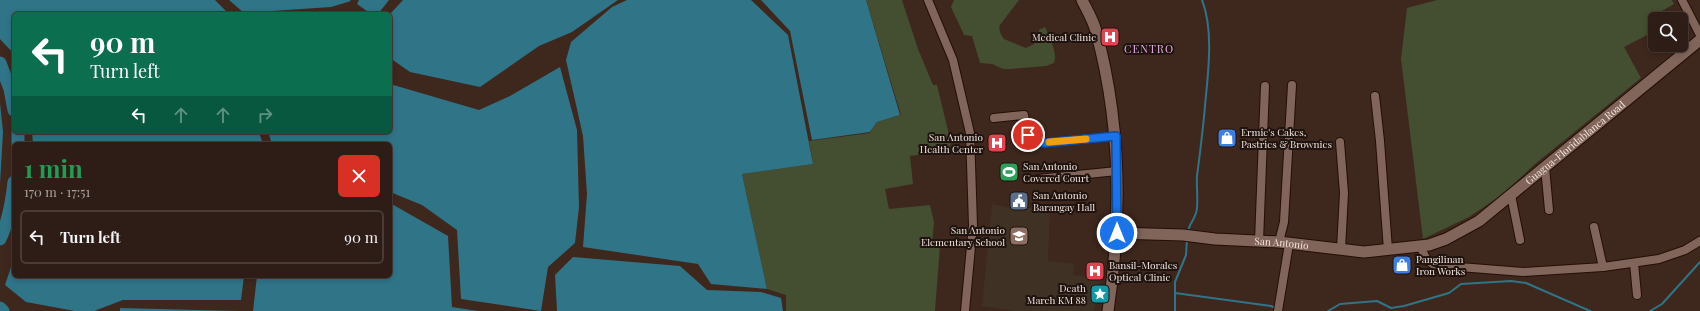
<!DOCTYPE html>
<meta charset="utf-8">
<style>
:root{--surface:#2e1d16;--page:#36261f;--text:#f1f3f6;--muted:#a7a2a1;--line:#493b35}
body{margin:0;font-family:"Playfair Display",serif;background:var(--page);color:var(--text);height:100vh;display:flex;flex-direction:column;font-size:15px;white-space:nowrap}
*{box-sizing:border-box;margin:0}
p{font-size:13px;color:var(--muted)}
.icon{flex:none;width:22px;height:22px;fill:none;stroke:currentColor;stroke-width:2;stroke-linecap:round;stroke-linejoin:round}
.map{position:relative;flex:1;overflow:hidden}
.panel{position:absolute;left:12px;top:142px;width:380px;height:136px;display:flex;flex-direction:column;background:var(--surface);border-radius:6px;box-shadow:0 2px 6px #0003,0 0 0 1px var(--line)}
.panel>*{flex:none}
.guide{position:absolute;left:12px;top:12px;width:380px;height:122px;border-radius:6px;box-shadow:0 2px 6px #0003,0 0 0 1px var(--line);background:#0b6e4f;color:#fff;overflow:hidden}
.tools{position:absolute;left:1648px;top:12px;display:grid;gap:8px}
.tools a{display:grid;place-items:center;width:40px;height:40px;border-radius:6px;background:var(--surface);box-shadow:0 2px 6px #0003,0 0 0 1px var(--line);font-size:20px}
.pin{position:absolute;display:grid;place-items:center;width:34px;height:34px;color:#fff;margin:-17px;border:2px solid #fff;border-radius:50%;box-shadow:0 1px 4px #0007}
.me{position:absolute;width:44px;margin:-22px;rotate:0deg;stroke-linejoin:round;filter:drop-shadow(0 0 3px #0008)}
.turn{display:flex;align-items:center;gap:14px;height:84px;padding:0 12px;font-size:18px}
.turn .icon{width:52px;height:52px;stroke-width:2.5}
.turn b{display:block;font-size:28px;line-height:34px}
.lanes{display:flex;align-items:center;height:38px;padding:0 12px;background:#0003;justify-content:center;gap:20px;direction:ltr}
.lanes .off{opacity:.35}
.round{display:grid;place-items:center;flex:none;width:42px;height:42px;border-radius:6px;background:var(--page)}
.headline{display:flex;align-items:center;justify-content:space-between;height:68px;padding:0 12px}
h1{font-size:24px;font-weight:700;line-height:30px;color:#1e9e55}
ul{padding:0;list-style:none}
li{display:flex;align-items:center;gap:12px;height:54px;margin:0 8px 6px;padding:0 4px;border:2px solid var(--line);border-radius:6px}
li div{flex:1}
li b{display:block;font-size:15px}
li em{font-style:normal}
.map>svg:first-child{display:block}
</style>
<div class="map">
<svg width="1700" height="311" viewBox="0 0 1700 311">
<rect width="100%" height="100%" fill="#3e271d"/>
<path fill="#3f3224" d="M992,204L1025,211L1028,208L1050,207L1048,261L1074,264L1073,275L1101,279L1094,311H1014L982,306Z"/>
<g fill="#444e31">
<path d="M866,0H902L918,49L933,85H937L951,143L948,151L910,156L913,184L885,189L889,209L930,205L934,222L932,244L940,246L935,311H786V295L767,289L742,174L813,164L809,141L870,133L877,122L901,115Z"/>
<path d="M954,0H1019L1000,25C998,30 1001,35 1004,39L1026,48L1034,44L1033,37L1039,34V30L1045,27C1049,36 1058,53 1054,63L1046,66L1010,69H1003L992,64L980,63L972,36L964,35L951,7Z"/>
<path d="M1437,0H1672L1674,4L1650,18L1653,32L1624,47L1641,78L1535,164L1503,194L1469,217L1423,239L1401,59L1407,8Z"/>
</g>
<g fill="#307488">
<path d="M0,0H215L226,11L227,14H14V54L0,39Z"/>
<path d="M229,0H350L351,1L331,7L244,13Z"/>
<path d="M359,0H389L378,14H371L357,4Z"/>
<path d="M403,0H618L572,32L539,46L480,87L410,72L390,58V14Z"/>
<path d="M627,0H751L788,35L813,164L742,174L767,289L711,284L698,264L583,247L587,194L583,136L566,60L571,42L612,7Z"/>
<path d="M761,0H866L900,115L877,122L870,132L812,140L790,31Z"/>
<path d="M560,67L577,130L579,207L575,243L548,267L541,311L461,299L457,230L422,205L390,192V144H272L268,132H390V84L479,110L510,96Z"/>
<path d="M0,103L3,132L0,184Z"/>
<path d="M32,132H259L263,144H33Z"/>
<path d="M390,203L448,236L452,307L478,311H253L257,276H390Z"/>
<path d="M573,257L680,266L707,290L761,292L781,298L783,311H557L555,275Z"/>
<path d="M14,258V276H244L241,300H123L94,311H75L26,302L5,285Z"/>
<path d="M120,308L237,311H120Z"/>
</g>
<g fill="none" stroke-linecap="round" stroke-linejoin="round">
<g stroke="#307488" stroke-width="2">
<path d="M1188,232C1189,224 1194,220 1196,213C1199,205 1196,186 1197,176C1200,153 1203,130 1205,106C1208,73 1214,31 1202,0"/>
<path d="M1175,293L1271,306L1277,309"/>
<path d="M1175,311V282L1186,255L1187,239"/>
<path d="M1328,311L1340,304L1377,301L1391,308L1404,306L1449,293L1461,284L1511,281L1526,283L1590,311"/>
<path d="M1650,311L1662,304L1700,262"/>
</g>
<g stroke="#307488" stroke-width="13">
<path d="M0,63L10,89L14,110"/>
<path d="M18,144V132"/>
<path d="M0,239C9,220 12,202 14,182"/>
<path d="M0,308L3,311"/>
</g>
<g stroke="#240f06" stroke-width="10">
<g id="street">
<path d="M928,0L953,60L970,133L973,225L965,311"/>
<path d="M1682,0L1700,35"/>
<path d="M1375,96L1380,141L1388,250"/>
<path d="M994,118L1024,115L1028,135L1035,142L1045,143L1115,136"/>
<path d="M1340,142L1344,193L1341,249"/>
<path d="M1545,167L1549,210"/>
<path d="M1038,179L1117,171"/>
<path d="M1511,195L1520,240"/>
<path d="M1594,227L1603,267"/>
<path d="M1259,241L1265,86"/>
<path d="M1279,242L1284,222L1292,85"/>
<path d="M1420,246L1427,260L1434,265L1523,272L1603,267L1659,259L1685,250L1700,241"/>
<path d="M1634,263L1637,295"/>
<path d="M1278,311L1289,244"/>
</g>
</g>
<g stroke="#240f06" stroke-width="13">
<g id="secondary">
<path d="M1082,0C1087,10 1093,20 1096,31C1121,122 1122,218 1108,311"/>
<path id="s1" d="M1117,233L1183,235L1215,239L1279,242L1364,252L1429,245L1446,239L1479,221L1700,40"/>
</g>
</g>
<use href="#street" stroke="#81655a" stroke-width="8"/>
<use href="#secondary" stroke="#81655a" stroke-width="11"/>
</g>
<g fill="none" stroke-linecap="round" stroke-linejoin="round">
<g stroke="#114b97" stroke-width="10">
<path id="route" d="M1028,135L1034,142L1045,143L1116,136L1117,233"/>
</g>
<use href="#route" stroke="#1a73e8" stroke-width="7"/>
<path stroke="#f59e0b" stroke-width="7" d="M1049,142L1086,139"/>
</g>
<defs>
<g id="hospital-square" transform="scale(1)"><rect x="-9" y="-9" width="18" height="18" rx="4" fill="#e0444e" stroke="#1e130e"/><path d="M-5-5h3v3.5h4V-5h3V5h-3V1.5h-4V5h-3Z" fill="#fff"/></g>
<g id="shop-square" transform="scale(1)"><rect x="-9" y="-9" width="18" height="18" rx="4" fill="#3f7fe0" stroke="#1e130e"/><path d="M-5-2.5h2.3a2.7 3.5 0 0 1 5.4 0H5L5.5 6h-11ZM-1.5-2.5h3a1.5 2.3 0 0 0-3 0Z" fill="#fff"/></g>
<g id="stadium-square" transform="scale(1)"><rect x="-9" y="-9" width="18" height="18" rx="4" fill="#2e9e5b" stroke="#1e130e"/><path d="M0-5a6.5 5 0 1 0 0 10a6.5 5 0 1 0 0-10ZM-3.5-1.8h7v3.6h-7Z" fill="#fff"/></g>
<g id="civic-square" transform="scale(1)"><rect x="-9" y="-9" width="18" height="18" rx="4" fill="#5c6f8a" stroke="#1e130e"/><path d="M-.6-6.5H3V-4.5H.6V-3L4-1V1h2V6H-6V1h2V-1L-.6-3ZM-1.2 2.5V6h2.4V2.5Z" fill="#fff"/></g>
<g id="school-square" transform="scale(1)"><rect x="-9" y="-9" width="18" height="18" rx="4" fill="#8d6e63" stroke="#1e130e"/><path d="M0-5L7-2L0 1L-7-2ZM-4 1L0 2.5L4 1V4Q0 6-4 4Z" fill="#fff"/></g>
<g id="sight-square" transform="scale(1)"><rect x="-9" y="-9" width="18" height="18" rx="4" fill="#0f9aa8" stroke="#1e130e"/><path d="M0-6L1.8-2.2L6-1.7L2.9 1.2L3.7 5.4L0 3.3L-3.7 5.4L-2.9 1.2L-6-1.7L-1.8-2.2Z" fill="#fff"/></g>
</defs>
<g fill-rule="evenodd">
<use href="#hospital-square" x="1110" y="37"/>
<use href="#shop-square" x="1227" y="138"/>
<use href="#hospital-square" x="997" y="143"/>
<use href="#stadium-square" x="1009" y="172"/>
<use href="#civic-square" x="1019" y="201"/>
<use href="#school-square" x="1019" y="236"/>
<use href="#shop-square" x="1402" y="265"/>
<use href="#hospital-square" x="1095" y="271"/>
<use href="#sight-square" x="1100" y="294"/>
</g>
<g text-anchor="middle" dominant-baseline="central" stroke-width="4" stroke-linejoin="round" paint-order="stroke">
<g font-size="10" fill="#f3e3dd" stroke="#1e130e" text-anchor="start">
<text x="1096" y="37" text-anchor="end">Medical Clinic</text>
<text x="1241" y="132">Ermie's Cakes,<tspan x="1241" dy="12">Pastries &amp; Brownies</tspan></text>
<text x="983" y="137" text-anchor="end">San Antonio<tspan x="983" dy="12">Health Center</tspan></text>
<text x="1023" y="166">San Antonio<tspan x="1023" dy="12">Covered Court</tspan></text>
<text x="1033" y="195">San Antonio<tspan x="1033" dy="12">Barangay Hall</tspan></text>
<text x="1005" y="230" text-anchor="end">San Antonio<tspan x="1005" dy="12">Elementary School</tspan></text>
<text x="1416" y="259">Pangilinan<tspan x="1416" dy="12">Iron Works</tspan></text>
<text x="1109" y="265">Bansil-Morales<tspan x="1109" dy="12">Optical Clinic</tspan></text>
<text x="1086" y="288" text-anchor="end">Death<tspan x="1086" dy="12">March KM 88</tspan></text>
</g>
<g font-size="10" fill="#f3e3dd" stroke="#1e130e">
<text stroke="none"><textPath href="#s1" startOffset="493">Guagua-Floridablanca Road</textPath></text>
<text stroke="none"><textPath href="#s1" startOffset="165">San Antonio</textPath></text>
</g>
<g font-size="11" letter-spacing="1" fill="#e9b0e9" stroke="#1e130e">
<text x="1149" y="48">CENTRO</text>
</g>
</g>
</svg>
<div class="tools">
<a><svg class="icon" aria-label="search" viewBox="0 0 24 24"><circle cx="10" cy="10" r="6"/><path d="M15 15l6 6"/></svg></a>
</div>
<div class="pin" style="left:1028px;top:135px;background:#d93025"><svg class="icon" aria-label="arrive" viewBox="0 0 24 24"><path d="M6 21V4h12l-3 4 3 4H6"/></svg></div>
<svg class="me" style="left:1117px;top:233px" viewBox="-20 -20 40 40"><circle r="17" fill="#1a73e8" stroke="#fff" stroke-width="3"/><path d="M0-11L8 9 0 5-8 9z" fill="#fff"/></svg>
<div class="guide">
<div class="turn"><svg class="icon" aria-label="left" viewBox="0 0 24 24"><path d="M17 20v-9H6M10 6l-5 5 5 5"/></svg><div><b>90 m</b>Turn left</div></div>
<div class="lanes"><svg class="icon" aria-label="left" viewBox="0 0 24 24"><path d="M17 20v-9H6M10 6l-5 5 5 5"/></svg><svg class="icon off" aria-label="ahead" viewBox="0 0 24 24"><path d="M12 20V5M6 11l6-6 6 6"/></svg><svg class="icon off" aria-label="ahead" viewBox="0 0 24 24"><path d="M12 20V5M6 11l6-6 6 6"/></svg><svg class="icon off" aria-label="right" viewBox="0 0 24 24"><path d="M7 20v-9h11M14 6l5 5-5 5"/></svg></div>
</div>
<section class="panel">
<div class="headline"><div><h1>1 min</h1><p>170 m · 17:51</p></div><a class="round" style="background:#d93025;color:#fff"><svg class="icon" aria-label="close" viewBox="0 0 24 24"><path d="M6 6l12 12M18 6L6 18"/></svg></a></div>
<ul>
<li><svg class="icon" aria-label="left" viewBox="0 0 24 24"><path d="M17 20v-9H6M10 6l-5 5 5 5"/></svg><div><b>Turn left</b></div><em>90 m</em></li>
</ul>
</section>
</div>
